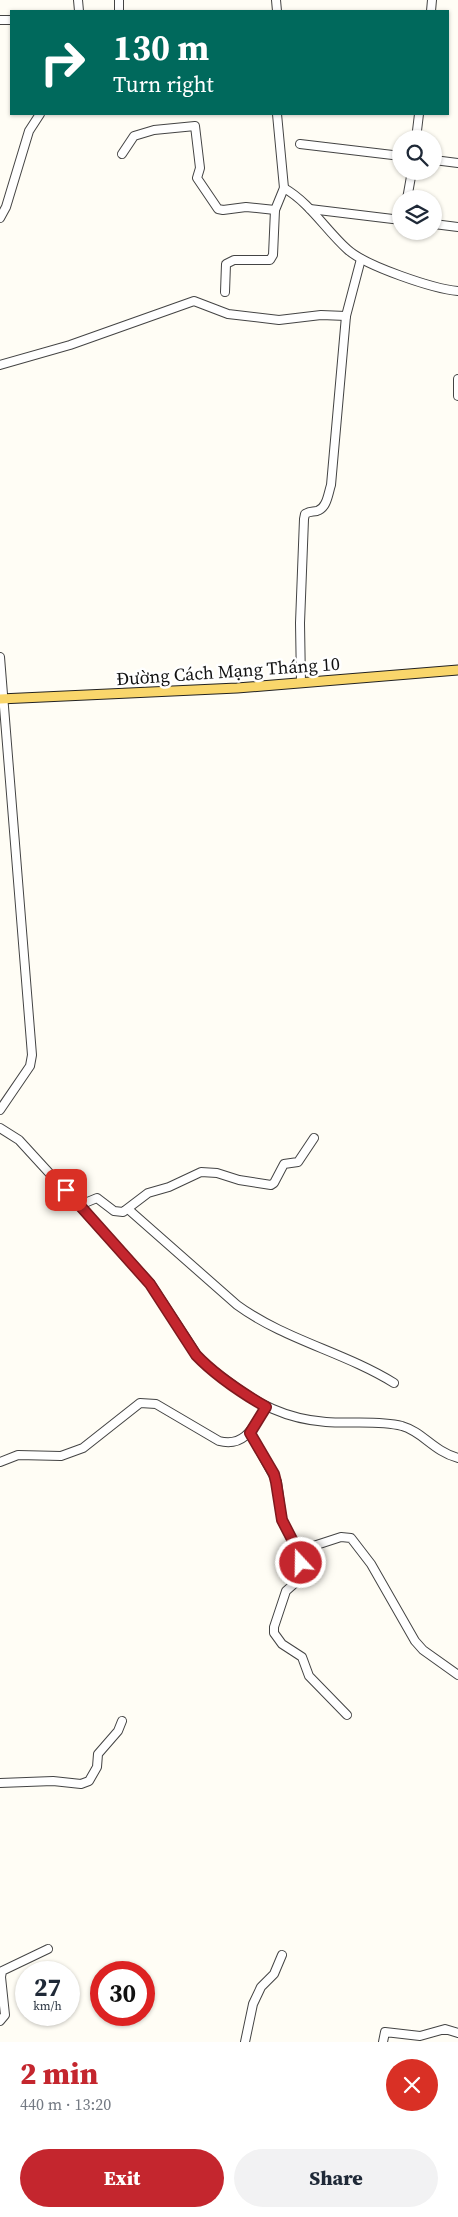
<!DOCTYPE html>
<meta charset="utf-8">
<style>
:root{--surface:#fff;--page:#f2f2f3;--text:#1f2937;--muted:#747a83;--accent:#c4262e}
body{margin:0;font-family:"Source Serif 4",serif;background:var(--page);color:var(--text);height:100vh;display:flex;flex-direction:column;font-size:19px;white-space:nowrap}
*{box-sizing:border-box;margin:0}
p{font-size:16px;color:var(--muted)}
.icon{flex:none;width:28px;height:28px;fill:none;stroke:currentColor;stroke-width:2;stroke-linecap:round;stroke-linejoin:round}
.map{position:relative;height:2042px;overflow:hidden}
.sheet{display:flex;flex-direction:column;background:var(--surface);flex:1}
.sheet>*{flex:none}
.guide{position:absolute;left:10px;top:10px;width:439px;height:105px;border-radius:0px;box-shadow:0 1px 4px #0004;background:#00695c;color:#fff;overflow:hidden}
.fabs{position:absolute;left:392px;top:130px;display:grid;gap:10px}
.fabs a{display:grid;place-items:center;width:50px;height:50px;border-radius:50%;background:var(--surface);box-shadow:0 1px 4px #0004;font-size:25px}
.speed{position:absolute;left:15px;top:1961px;display:flex;gap:10px;font-size:25px;font-weight:700;text-align:center}
.speed>*{display:grid;place-content:center;width:65px;height:65px;border-radius:50%;background:var(--surface);box-shadow:0 1px 4px #0004;line-height:1}
.speed small{font-size:12px;font-weight:400}
.speed .limit{border:8px solid #d22;background:#fff;color:#111}
.pin{position:absolute;display:grid;place-items:center;width:42px;height:42px;color:#fff;margin:-21px;border-radius:10px;box-shadow:0 2px 8px #0006}
.me{position:absolute;width:55px;margin:-28px;rotate:339deg;stroke-linejoin:round;filter:drop-shadow(0 0 4px #0008)}
.turn{display:flex;align-items:center;gap:18px;height:105px;padding:0 20px;font-size:22px}
.turn .icon{width:65px;height:65px;stroke-width:2.5}
.turn b{display:block;font-size:35px;line-height:42px}
.round{display:grid;place-items:center;flex:none;width:52px;height:52px;border-radius:26px;background:var(--page)}
.headline{display:flex;align-items:center;justify-content:space-between;height:85px;padding:0 20px}
h1{font-size:30px;font-weight:800;line-height:38px;color:var(--accent)}
.action{display:flex;gap:10px;margin-top:auto;padding:10px 20px}
.action a{flex:1;height:58px;border-radius:30px;background:var(--accent);color:#fff;font-size:20px;font-weight:800;line-height:58px;text-align:center}
.action a+a{background:var(--page);color:var(--text)}
.map>svg:first-child{display:block}
</style>
<div class="map">
<svg width="458" height="2042" viewBox="0 0 458 2042">
<rect width="100%" height="100%" fill="#fffdf5"/>
<g fill="none" stroke-linecap="round" stroke-linejoin="round">
<g stroke="#444" stroke-width="10">
<g id="minor">
<path d="M78,0L79,11"/>
<path d="M119,0V11"/>
<path d="M276,0L277,11"/>
<path d="M431,11L432,0"/>
<path d="M0,20H11"/>
<path d="M416,139L419,114"/>
<path d="M300,144L401,156"/>
<path d="M122,154L134,136L154,130L195,126L200,168L197,178L218,209L223,210L246,207L275,210"/>
<path d="M434,160L458,163"/>
<path d="M284,188C310,203 325,229 347,249C365,266 434,289 458,291"/>
<path d="M407,199L412,171"/>
<path d="M310,209L401,220"/>
<path d="M0,218L6,207L29,131L40,114"/>
<path d="M434,224L458,227"/>
<path d="M225,292L226,264L234,260H270L273,255L275,210L284,188L277,114"/>
<path d="M0,365L70,345L194,301L228,314L279,320L321,315L346,316"/>
<path d="M458,379V396"/>
<path d="M0,657L32,1055L30,1066L0,1110"/>
<path d="M301,683L300,623L304,519L305,514C310,511 312,512 317,511C327,508 328,494 331,485L346,316L361,259"/>
<path d="M0,1128L19,1140L150,1283L197,1355C205,1365 216,1372 226,1380C257,1404 286,1419 326,1422C351,1424 378,1420 402,1426C423,1432 433,1451 458,1458"/>
<path d="M80,1205L97,1198L114,1211L123,1212L148,1193L169,1187L201,1172L217,1173L239,1180L271,1185L274,1183L284,1164L298,1162L314,1138"/>
<path d="M128,1209L237,1305C285,1340 344,1352 394,1383"/>
<path d="M250,1433L277,1482L282,1519L298,1551L304,1575L286,1591L274,1627V1633L282,1644L302,1657L309,1676L347,1715"/>
<path d="M0,1462L18,1455L61,1456L83,1448L140,1403L156,1404L219,1441C245,1448 254,1426 266,1407"/>
<path d="M298,1551L341,1537L351,1538L371,1564L415,1641L423,1650L458,1675"/>
<path d="M0,1783L53,1781L81,1784L89,1781L97,1767L98,1754L118,1731L122,1721"/>
<path d="M0,2021L5,2015L1,1977L2,1971L48,1949"/>
<path d="M245,2042L253,2004L261,1987L274,1974L282,1955"/>
<path d="M383,2042L385,2032L420,2036L445,2029L458,2033"/>
</g>
</g>
<g stroke="#222" stroke-width="11">
<path id="major" d="M0,699L237,688L458,670"/>
</g>
<use href="#minor" stroke="#fff" stroke-width="8"/>
<use href="#major" stroke="#f9d66b" stroke-width="9"/>
</g>
<g fill="none" stroke-linecap="round" stroke-linejoin="round">
<g stroke="#7f191e" stroke-width="12">
<path id="route" d="M66,1190L150,1284L196,1355C216,1376 242,1393 266,1407L250,1433L274,1474L276,1482L282,1520L298,1551L301,1563"/>
</g>
<use href="#route" stroke="#c4262e" stroke-width="9"/>
</g>
<g text-anchor="middle" dominant-baseline="central" stroke-width="5" stroke-linejoin="round" paint-order="stroke">
<g font-size="18" fill="#111" stroke="#fff">
<text transform="translate(228 671) rotate(-4)">Đường Cách Mạng Tháng 10</text>
</g>
</g>
</svg>
<div class="fabs">
<a><svg class="icon" aria-label="search" viewBox="0 0 24 24"><circle cx="10" cy="10" r="6"/><path d="M15 15l6 6"/></svg></a>
<a><svg class="icon" aria-label="layers" viewBox="0 0 24 24"><path d="M12 4l9 5-9 5-9-5zM3 14l9 5 9-5"/></svg></a>
</div>
<div class="speed"><div>27<small>km/h</small></div><div class="limit">30</div></div>
<div class="pin" style="left:66px;top:1190px;background:#d93025"><svg class="icon" aria-label="arrive" viewBox="0 0 24 24"><path d="M6 21V4h12l-3 4 3 4H6"/></svg></div>
<svg class="me" style="left:301px;top:1563px" viewBox="-20 -20 40 40"><circle r="17" fill="#c4262e" stroke="#fff" stroke-width="3"/><path d="M0-11L8 9 0 5-8 9z" fill="#fff"/></svg>
<div class="guide">
<div class="turn"><svg class="icon" aria-label="right" viewBox="0 0 24 24"><path d="M7 20v-9h11M14 6l5 5-5 5"/></svg><div><b>130 m</b>Turn right</div></div>
</div>
</div>
<section class="sheet">
<div class="headline"><div><h1>2 min</h1><p>440 m · 13:20</p></div><a class="round" style="background:#d93025;color:#fff"><svg class="icon" aria-label="close" viewBox="0 0 24 24"><path d="M6 6l12 12M18 6L6 18"/></svg></a></div>
<div class="action"><a>Exit</a><a>Share</a></div>
</section>
